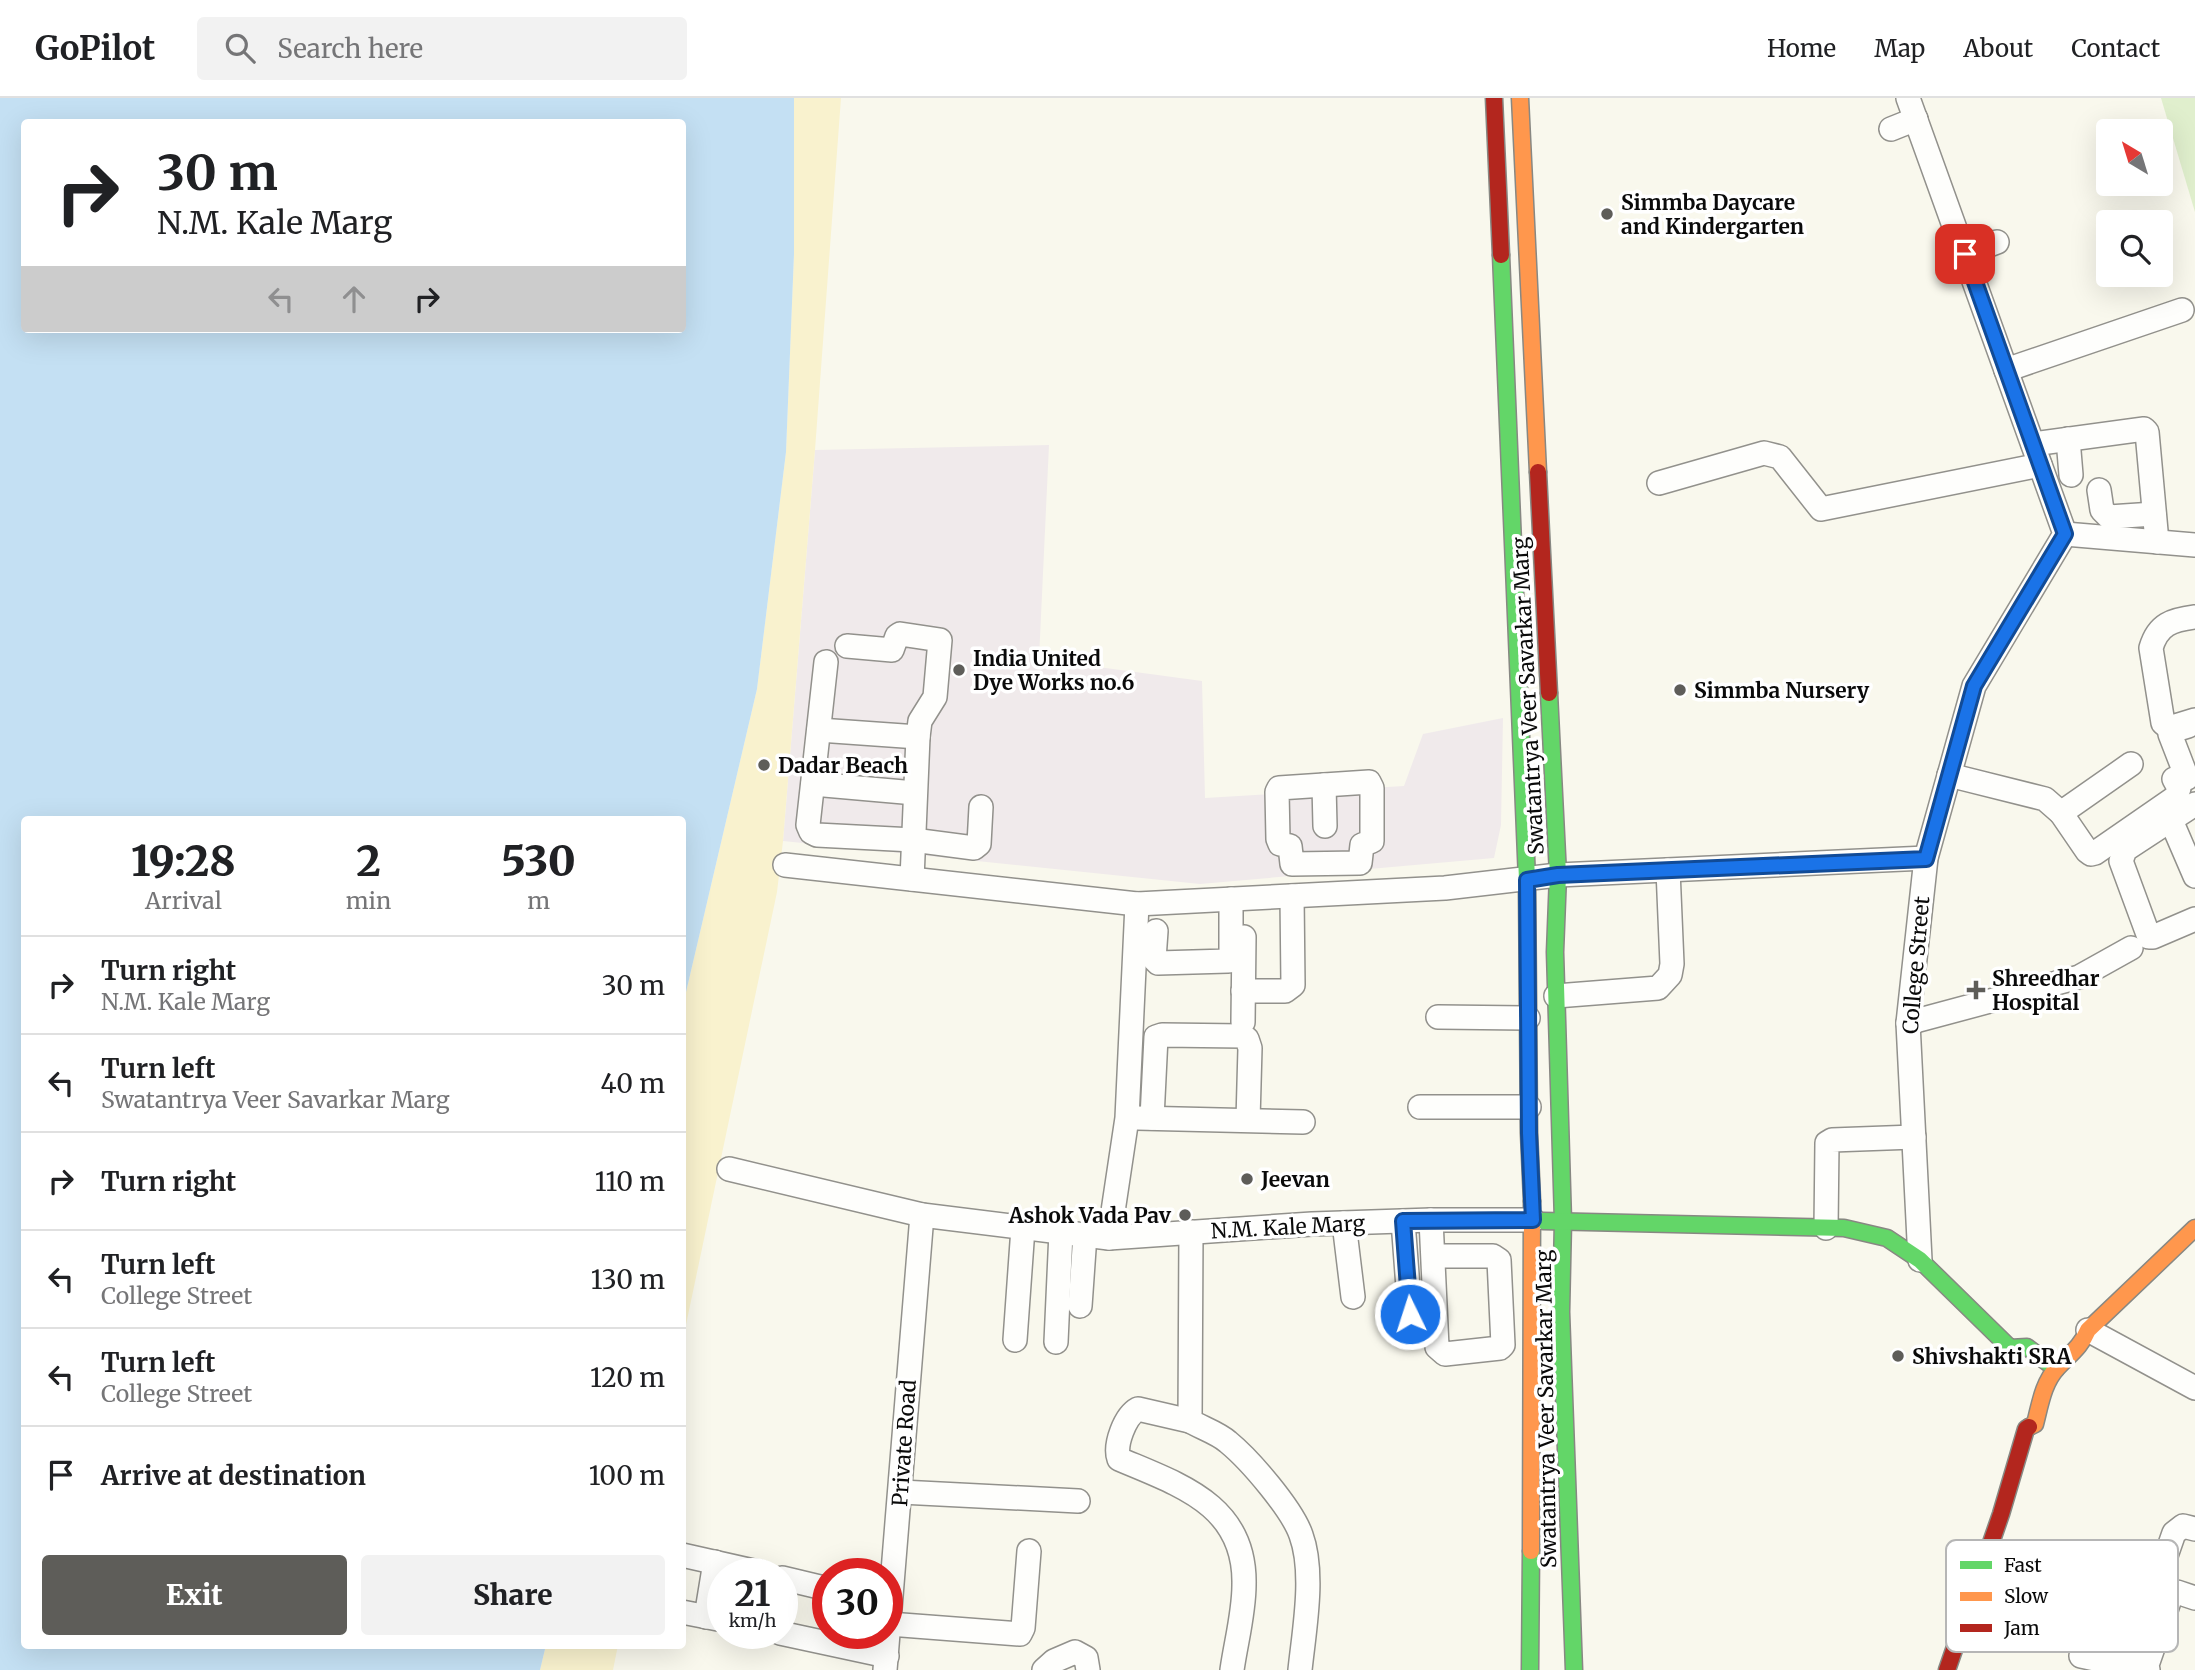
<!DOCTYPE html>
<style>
:root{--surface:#fff;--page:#f2f2f2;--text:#202124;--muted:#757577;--line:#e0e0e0;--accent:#5e5d59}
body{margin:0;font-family:Merriweather,serif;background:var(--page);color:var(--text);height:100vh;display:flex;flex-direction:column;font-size:26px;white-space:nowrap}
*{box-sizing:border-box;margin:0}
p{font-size:23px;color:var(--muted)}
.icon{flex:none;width:38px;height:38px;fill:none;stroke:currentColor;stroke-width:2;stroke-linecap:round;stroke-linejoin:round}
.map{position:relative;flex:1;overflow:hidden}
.panel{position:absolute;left:21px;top:718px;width:665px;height:833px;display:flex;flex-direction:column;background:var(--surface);border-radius:7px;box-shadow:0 7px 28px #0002}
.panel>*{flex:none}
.guide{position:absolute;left:21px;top:21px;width:665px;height:214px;border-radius:7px;box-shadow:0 7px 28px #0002;background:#fff;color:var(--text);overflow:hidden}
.needle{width:46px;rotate:322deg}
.fabs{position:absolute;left:2096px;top:21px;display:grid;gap:14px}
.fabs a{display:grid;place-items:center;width:77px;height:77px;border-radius:7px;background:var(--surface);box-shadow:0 7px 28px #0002;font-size:35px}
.speed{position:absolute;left:707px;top:1460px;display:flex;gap:14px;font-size:35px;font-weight:700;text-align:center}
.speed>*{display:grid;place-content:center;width:91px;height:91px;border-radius:50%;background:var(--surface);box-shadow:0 7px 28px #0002;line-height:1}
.speed small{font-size:18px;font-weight:400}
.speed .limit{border:10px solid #d22;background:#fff;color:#111}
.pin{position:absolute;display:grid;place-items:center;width:60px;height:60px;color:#fff;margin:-30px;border-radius:14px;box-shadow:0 4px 10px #0006}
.me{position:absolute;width:77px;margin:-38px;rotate:356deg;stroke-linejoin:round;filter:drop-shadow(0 0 5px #0008)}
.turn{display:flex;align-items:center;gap:24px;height:147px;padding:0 21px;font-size:32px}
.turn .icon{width:91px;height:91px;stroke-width:2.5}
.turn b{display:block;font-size:49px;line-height:60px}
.lanes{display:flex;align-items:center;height:66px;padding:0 21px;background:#0003;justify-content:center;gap:35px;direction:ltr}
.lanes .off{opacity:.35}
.eta{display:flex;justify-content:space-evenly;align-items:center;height:119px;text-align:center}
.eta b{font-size:42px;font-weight:800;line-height:49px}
.cta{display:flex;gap:14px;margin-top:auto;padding:14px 21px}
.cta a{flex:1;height:80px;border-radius:7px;background:var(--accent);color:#fff;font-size:28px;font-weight:800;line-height:80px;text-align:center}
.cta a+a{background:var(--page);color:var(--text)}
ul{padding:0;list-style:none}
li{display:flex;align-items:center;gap:21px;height:98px;padding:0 21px;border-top:2px solid var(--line)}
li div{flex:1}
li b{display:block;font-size:26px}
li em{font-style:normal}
header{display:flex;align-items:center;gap:42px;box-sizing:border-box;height:98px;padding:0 35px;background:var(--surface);border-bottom:2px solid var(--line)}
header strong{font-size:33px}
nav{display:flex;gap:38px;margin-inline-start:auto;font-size:24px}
.search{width:490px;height:63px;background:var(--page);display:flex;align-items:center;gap:18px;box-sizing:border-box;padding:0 24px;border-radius:7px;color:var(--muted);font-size:26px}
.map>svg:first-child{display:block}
</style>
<header>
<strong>GoPilot</strong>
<div class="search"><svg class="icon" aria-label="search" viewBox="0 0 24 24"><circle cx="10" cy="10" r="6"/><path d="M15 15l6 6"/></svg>Search here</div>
<nav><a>Home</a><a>Map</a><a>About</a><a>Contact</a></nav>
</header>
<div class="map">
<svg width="2195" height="1572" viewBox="0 0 2195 1572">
<rect width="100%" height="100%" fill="#f9f8ed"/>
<path fill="#f0eaeb" d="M1049,347L1039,561L1202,583L1205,700L1404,688L1423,636L1503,620L1501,727L1494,760L1200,786L783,743L815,352Z"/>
<path fill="#e0efcd" d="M2161,0H2195V114Z"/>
<g fill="#f9f2ce">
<path d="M794,0H841L815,352L783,743L777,794L683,1241V907L757,591L786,354L794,156Z"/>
<path d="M546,1547H618L613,1572H540Z"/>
</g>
<path fill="#c4e0f3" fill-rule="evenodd" d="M0,0H794V156L786,354L757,591L683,907L682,721H24V1547H546L540,1572H0ZM24,24H682V231H24Z"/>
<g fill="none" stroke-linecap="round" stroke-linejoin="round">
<g stroke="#92918c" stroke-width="26">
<g id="street">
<path d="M1908,0L2065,436L1974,588L1926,760L1908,925L1920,1162"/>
<path d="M1891,31L1916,21"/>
<path d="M1965,156L1997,144"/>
<path d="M2006,272L2182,212"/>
<path d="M2068,341L2071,377"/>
<path d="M2033,346L2144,331L2147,334L2157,444"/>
<path d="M1659,385L1764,355L1780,359L1821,411L2040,367"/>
<path d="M2099,392L2102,412L2109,419L2154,416"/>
<path d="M2065,436L2195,447"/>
<path d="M2195,519C2172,522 2158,526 2151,550L2163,625L2169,630L2195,622"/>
<path d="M847,548L892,552L897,538L900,536L940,542L935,599L920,623L918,639L912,781"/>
<path d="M826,564L808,727L811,734L817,737L913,742L974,750L979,746L981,709"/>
<path d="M819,632L918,639"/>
<path d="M1949,677L2045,701L2061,715L2131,666"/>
<path d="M2187,680L2170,636L2175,632L2188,628"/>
<path d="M1369,684L1372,690V743L1362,747L1360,765L1292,766L1290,748L1280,746L1278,741L1277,694L1279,690Z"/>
<path d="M813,686L915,695"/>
<path d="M1324,687L1325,728"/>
<path d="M2195,706L2125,752L2121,763L2149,839H2153L2195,821"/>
<path d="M2061,715L2087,753L2091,756L2095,755L2176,699L2179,690L2174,681"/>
<path d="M2170,720L2195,778"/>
<path d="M785,767L1137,806L1445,790L1558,777L1926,760"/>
<path d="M1156,833L1154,861L1158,865L1228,863L1231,857V801"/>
<path d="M1243,893H1285L1293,887L1292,798"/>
<path d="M1556,898L1658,890L1670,877L1672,866L1668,772"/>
<path d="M1438,919L1528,920"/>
<path d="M1243,924L1244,839"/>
<path d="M1908,925L2079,879L2131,850"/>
<path d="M1420,1009H1529"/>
<path d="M1137,1020L1303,1024"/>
<path d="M1152,1020L1156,939L1162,937L1243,938L1247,941L1250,950L1248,1022"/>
<path d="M729,1071L922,1117L1109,1140L1312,1126L1431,1122H1533"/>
<path d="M1431,1122L1437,1249L1445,1256L1500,1250L1503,1247L1499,1162L1493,1158H1433"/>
<path d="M1403,1123L1410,1216"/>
<path d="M1344,1125L1353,1199"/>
<path d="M1826,1130L1827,1045L1832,1042L1914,1039"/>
<path d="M1191,1134L1190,1323C1202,1330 1218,1335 1228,1344C1250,1362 1292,1411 1301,1437C1315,1475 1304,1533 1300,1572"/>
<path d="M1109,1140L1127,1020L1137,806"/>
<path d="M1080,1208L1085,1137"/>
<path d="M2088,1232L2195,1290"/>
<path d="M1015,1242L1023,1130"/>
<path d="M1056,1244L1061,1134"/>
<path d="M1190,1323L1138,1311C1125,1318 1114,1347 1119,1361C1180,1387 1246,1407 1244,1487C1244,1515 1236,1544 1232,1572"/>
<path d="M901,1394L1078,1403"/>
<path d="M682,1457L762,1475"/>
<path d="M2160,1475L2174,1435L2183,1428L2195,1431"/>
<path d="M782,1480L828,1491"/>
<path d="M682,1514L723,1522"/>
<path d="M706,1519L715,1464"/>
<path d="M889,1526L1020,1536L1023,1530L1029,1453"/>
<path d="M780,1535L887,1558"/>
<path d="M2081,1558L2123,1567L2129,1564L2159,1489L2157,1484L2110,1470"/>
<path d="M885,1572L922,1117"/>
<path d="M1044,1572L1054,1563L1075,1554L1086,1560L1088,1572"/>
<path d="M2148,1572L2147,1567L2171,1498L2177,1494L2195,1500"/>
</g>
</g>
<g stroke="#888883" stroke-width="19">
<g id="fast">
<path d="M1501,157L1527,782L1529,1035L1532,1103"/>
<path d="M1549,595L1558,777L1555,854L1563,1123L1561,1214L1574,1572"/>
<path d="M1543,1123L1844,1130L1887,1140L1920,1162L2010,1250L2027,1249L2056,1271"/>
<path d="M1530,1572L1531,1453"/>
</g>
</g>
<g stroke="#888883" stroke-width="19">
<g id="slow">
<path d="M1520,0L1538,374"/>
<path d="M2029,1329L2035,1326C2040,1307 2043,1285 2057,1270C2069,1257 2081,1249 2088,1232L2195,1130"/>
<path d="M1531,1453L1532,1103"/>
</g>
</g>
<g stroke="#888883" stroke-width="19">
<g id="jam">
<path d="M1494,0L1501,157"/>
<path d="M1538,374L1549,595"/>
<path d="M1947,1572L2001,1416L2026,1331L2029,1329"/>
</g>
</g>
<use href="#street" stroke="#fefefc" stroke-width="23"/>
<use href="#fast" stroke="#63d668" stroke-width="16"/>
<use href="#slow" stroke="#ff974d" stroke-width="16"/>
<use href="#jam" stroke="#b3261e" stroke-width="16"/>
</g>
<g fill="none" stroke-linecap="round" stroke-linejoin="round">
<g stroke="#114b97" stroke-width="18">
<path id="route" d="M1410,1216L1403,1123L1533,1122L1529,1035L1527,782L1558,777L1926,761L1974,588L2065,436L1965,156"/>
</g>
<use href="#route" stroke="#1a73e8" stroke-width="12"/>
</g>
<g fill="#5e5d59" stroke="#fff" stroke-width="2.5">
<circle cx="1607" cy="116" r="7"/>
<circle cx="959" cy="572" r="7"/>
<circle cx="1680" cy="592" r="7"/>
<circle cx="764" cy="667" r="7"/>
<path d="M1972.5 881.5h7v7h7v7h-7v7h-7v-7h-7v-7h7z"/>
<circle cx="1247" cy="1081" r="7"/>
<circle cx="1185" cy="1117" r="7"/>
<circle cx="1898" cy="1258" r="7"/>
</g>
<g text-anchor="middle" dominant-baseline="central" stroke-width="7" stroke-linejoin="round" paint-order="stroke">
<g font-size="21" font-weight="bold" fill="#0a0a0a" stroke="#fff" text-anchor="start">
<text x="1621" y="104">Simmba Daycare<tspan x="1621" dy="24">and Kindergarten</tspan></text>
<text x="973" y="560">India United<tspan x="973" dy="24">Dye Works no.6</tspan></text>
<text x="1694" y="592">Simmba Nursery</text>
<text x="778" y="667">Dadar Beach</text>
<text x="1992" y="880">Shreedhar<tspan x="1992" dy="24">Hospital</tspan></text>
<text x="1261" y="1081">Jeevan</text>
<text x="1171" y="1117" text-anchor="end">Ashok Vada Pav</text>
<text x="1912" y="1258">Shivshakti SRA</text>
</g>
<g font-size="21" fill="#0a0a0a" stroke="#fff">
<text transform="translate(1528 598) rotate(-93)">Swatantrya Veer Savarkar Marg</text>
<text transform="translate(1916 867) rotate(-85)">College Street</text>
<text transform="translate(1288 1129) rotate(-3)">N.M. Kale Marg</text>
<text transform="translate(1546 1311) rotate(-91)">Swatantrya Veer Savarkar Marg</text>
<text transform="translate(904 1345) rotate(-86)">Private Road</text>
</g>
</g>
<rect x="1946" y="1442" width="232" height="112" rx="10" fill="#fff" stroke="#b6b6b6" stroke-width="2"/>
<rect x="1960" y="1463" width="32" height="8" fill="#63d668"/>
<rect x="1960" y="1494" width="32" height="9" fill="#ff974d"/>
<rect x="1960" y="1526" width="32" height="8" fill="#b3261e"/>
<g font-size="19" fill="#0a0a0a">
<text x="2004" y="1474">Fast</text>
<text x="2004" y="1505">Slow</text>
<text x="2004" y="1537">Jam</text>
</g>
</svg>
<div class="fabs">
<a><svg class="needle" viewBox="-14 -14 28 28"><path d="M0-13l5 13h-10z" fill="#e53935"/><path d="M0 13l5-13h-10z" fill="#757577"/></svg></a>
<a><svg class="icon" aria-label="search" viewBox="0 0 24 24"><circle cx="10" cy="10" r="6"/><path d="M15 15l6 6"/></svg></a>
</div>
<div class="speed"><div>21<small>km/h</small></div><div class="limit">30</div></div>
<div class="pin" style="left:1965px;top:156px;background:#d93025"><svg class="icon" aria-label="arrive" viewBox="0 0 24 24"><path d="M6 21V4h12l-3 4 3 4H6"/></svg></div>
<svg class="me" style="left:1410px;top:1216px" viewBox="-20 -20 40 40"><circle r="17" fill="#1a73e8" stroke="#fff" stroke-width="3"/><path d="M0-11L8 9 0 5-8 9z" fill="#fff"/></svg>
<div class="guide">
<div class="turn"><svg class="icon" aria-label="right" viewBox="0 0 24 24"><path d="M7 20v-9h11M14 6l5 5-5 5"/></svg><div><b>30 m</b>N.M. Kale Marg</div></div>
<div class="lanes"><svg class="icon off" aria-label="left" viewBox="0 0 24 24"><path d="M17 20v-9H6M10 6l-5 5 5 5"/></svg><svg class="icon off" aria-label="ahead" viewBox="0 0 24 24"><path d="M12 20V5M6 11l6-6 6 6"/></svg><svg class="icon" aria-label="right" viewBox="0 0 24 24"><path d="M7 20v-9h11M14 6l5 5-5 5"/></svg></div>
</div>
<section class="panel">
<div class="eta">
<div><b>19:28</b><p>Arrival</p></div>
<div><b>2</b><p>min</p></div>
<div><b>530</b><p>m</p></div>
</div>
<ul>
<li><svg class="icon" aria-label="right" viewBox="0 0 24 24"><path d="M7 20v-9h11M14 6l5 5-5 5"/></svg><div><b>Turn right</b><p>N.M. Kale Marg</p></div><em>30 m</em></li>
<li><svg class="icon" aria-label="left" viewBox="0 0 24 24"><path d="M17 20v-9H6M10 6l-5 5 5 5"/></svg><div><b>Turn left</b><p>Swatantrya Veer Savarkar Marg</p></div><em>40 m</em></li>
<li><svg class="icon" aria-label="right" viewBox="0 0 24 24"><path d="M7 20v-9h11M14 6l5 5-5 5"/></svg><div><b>Turn right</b></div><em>110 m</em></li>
<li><svg class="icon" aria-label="left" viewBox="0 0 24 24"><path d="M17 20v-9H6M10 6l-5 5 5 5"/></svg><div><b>Turn left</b><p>College Street</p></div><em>130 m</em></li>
<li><svg class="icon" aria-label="left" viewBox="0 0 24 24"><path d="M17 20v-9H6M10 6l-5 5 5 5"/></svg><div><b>Turn left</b><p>College Street</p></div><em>120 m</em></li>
<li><svg class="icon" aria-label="arrive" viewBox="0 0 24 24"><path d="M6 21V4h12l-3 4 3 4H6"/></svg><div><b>Arrive at destination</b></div><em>100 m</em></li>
</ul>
<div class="cta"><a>Exit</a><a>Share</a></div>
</section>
</div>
